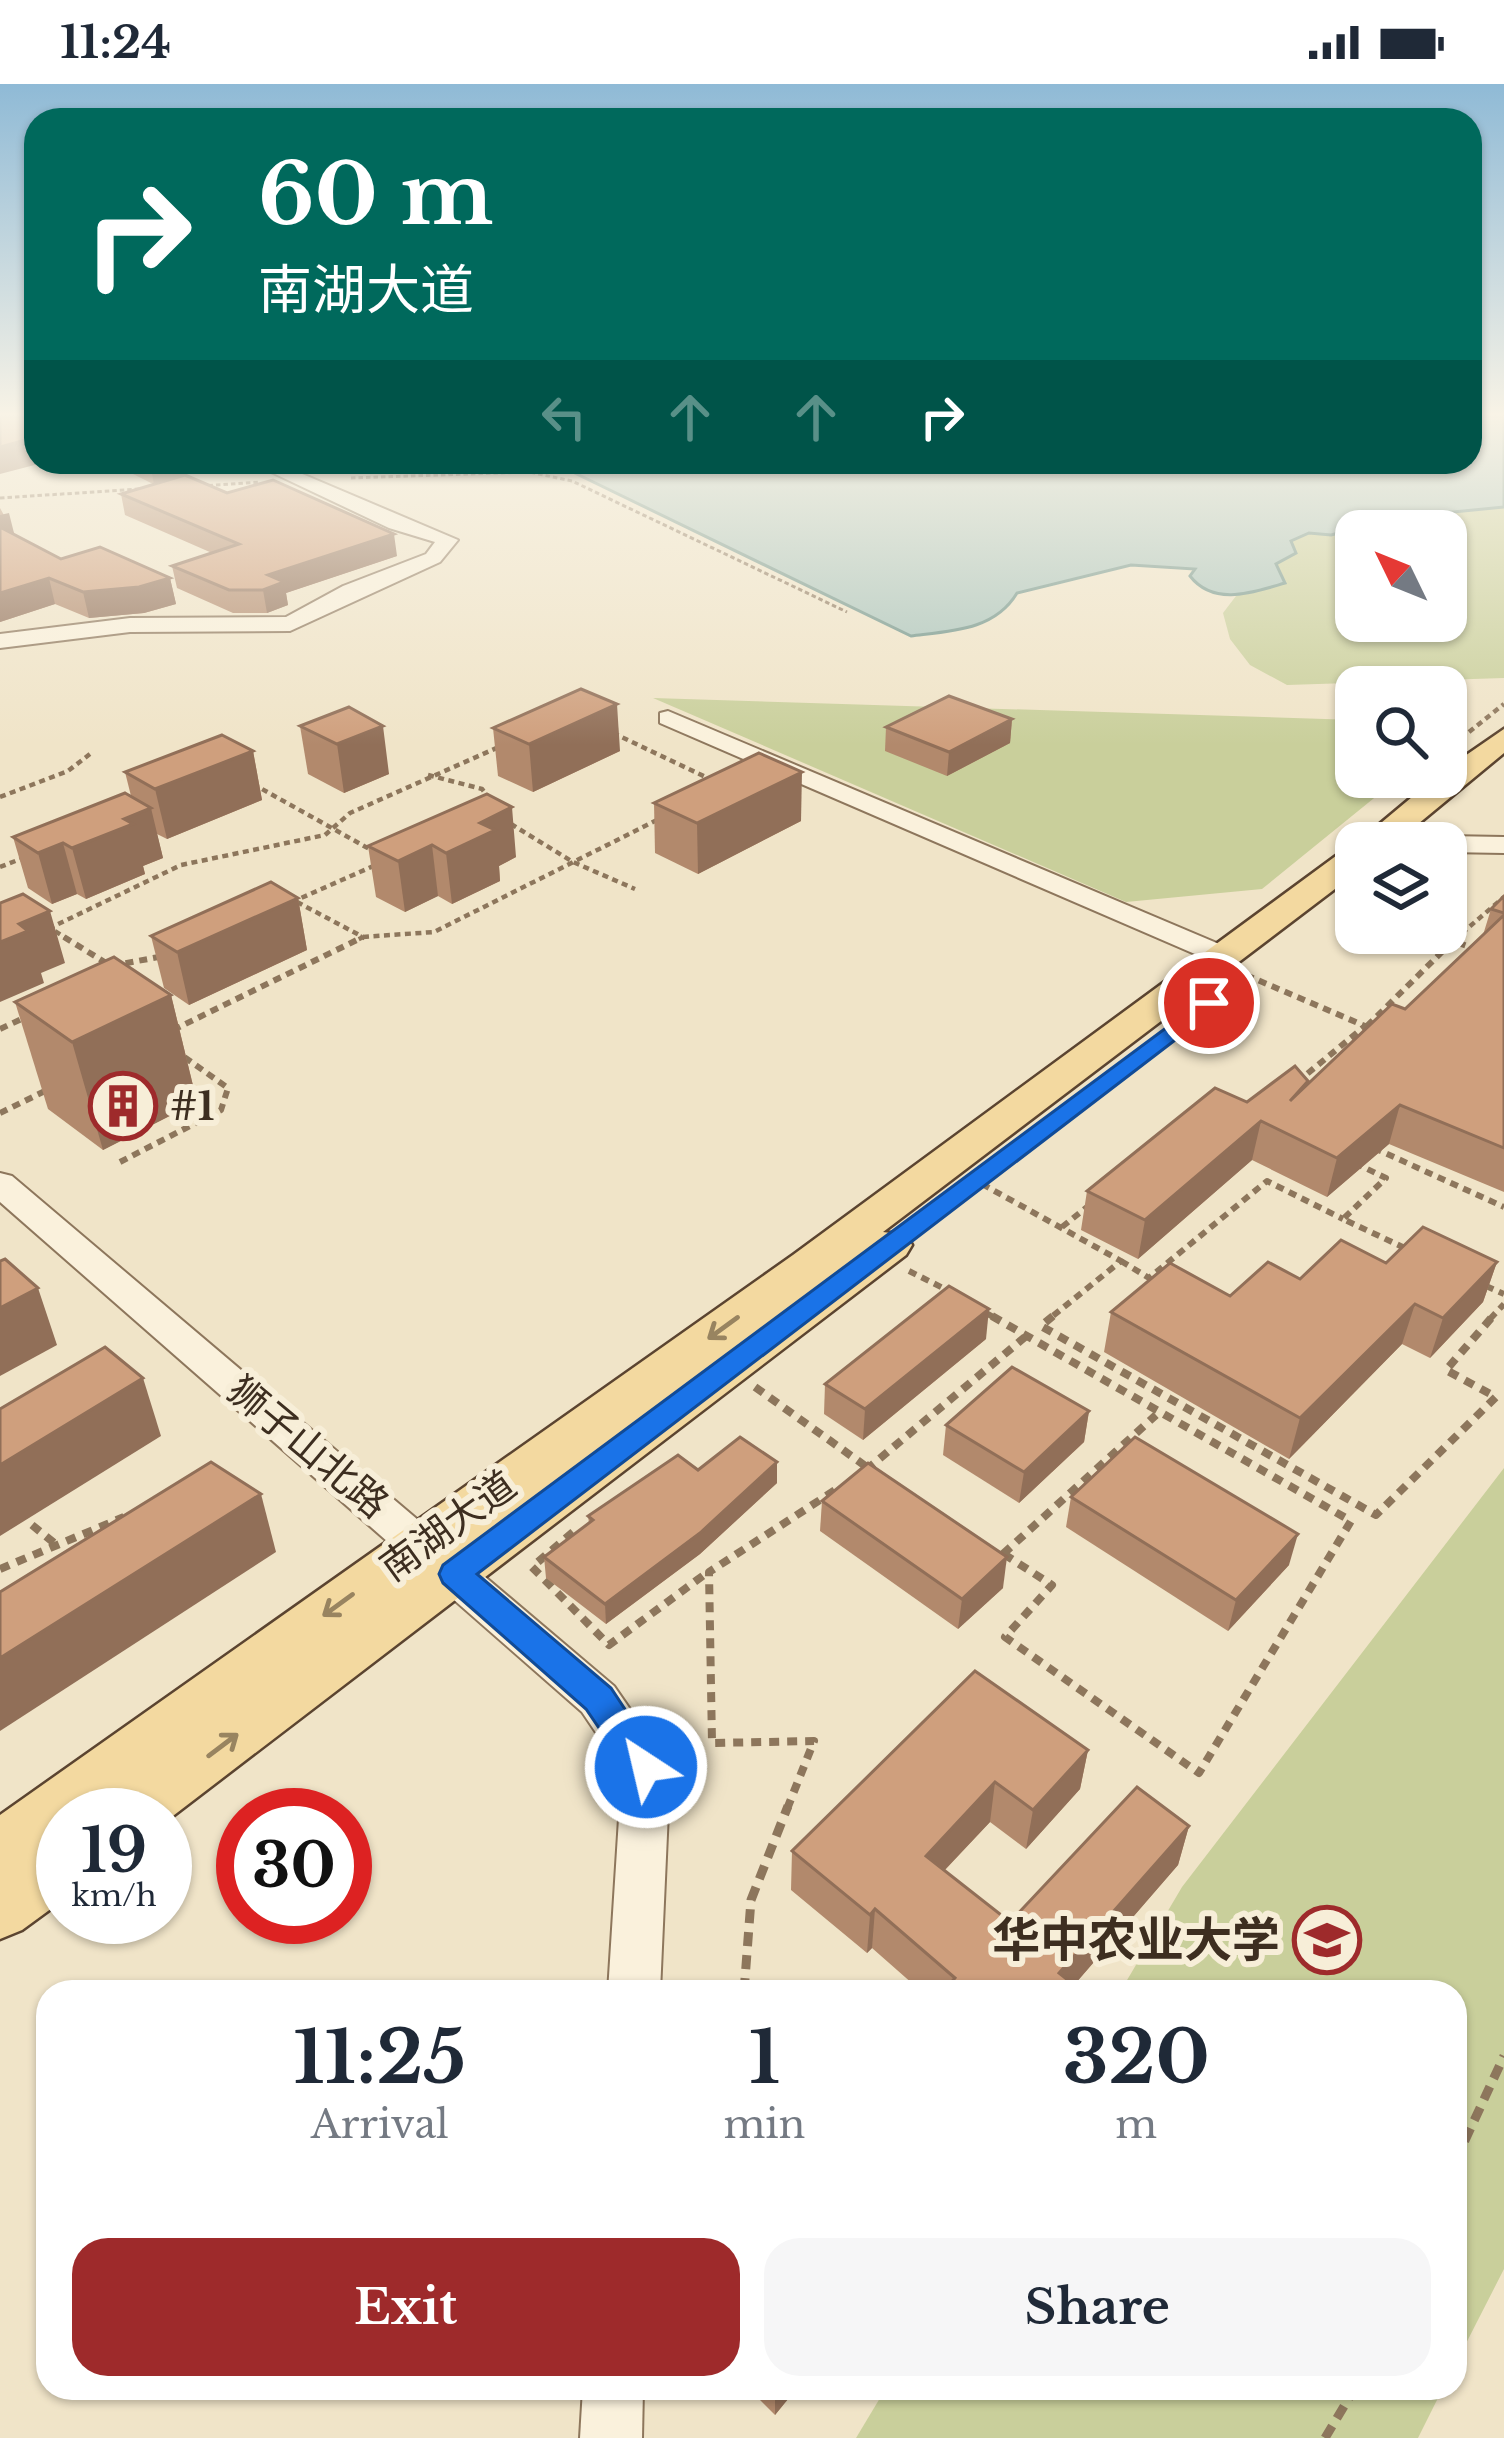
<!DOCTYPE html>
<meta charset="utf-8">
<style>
:root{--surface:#fff;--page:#f6f6f7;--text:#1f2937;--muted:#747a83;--accent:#9e2a2b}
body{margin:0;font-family:"Libre Baskerville","Noto Sans SC",serif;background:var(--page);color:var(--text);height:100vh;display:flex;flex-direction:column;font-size:45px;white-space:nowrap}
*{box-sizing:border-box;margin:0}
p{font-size:39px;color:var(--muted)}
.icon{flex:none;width:66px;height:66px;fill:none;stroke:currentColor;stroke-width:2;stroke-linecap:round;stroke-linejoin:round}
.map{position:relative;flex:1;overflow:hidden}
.drawer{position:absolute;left:36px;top:1896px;width:1431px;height:420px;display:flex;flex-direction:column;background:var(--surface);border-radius:36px;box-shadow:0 3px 9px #0004}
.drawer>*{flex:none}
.hud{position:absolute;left:24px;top:24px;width:1458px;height:366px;border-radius:36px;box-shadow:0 3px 9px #0004;background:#00695c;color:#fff;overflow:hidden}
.needle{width:78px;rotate:313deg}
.controls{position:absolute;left:1335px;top:426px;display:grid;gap:24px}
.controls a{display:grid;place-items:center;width:132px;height:132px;border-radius:24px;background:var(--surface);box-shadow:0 3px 9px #0004;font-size:60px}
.speed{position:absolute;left:36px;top:1704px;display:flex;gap:24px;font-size:60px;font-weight:700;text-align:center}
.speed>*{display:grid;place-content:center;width:156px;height:156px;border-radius:50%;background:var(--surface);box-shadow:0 3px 9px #0004;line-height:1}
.speed small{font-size:30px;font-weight:400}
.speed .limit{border:18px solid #d22;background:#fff;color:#111}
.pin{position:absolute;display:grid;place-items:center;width:102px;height:102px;color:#fff;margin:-51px;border:6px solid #fff;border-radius:50%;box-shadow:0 3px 12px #0007}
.me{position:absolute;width:132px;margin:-66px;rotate:325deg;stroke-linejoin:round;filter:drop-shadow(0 0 9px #0008)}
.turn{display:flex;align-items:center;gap:42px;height:252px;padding:0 36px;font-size:54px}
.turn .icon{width:156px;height:156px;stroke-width:2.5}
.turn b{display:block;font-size:84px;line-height:102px}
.lanes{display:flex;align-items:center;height:114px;padding:0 36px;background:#0003;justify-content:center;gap:60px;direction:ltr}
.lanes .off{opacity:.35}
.eta{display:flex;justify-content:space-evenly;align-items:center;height:204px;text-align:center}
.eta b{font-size:72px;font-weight:700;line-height:84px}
.primary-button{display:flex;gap:24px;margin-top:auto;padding:24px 36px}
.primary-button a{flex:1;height:138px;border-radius:36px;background:var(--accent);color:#fff;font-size:48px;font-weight:700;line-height:138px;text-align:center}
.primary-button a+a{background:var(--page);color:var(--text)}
.status{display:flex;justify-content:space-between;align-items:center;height:84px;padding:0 60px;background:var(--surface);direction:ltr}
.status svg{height:33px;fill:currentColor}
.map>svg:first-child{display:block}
</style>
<div class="status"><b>11:24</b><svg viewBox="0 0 49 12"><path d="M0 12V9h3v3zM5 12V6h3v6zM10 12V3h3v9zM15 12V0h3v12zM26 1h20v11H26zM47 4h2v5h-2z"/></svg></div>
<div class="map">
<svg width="1504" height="2354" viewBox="0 0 1504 2354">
<rect width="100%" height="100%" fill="#f0e4c8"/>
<g fill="#c9cf9b" fill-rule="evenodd">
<path d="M1504,423V594L1287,601L1250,581L1230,555L1223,529L1236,512L1284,499L1275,480L1290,458L1309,449L1331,451L1402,433ZM1356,447H1446V537H1356Z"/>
<path d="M653,614L1356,636V693H1400L1262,805L1126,818Z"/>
<path d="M1504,1384V2185L1455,2281V1908H1120L1182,1803Z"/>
<path d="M886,2304H1443L1418,2354H856Z"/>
</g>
<path fill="#a9c4bc" stroke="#6f938a" stroke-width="3" d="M1470,332H1504V423L1402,433L1331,451L1309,449L1291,457L1296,469L1276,480L1285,499C1254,508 1214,523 1190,492L1195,485L1131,481L1017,509C995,546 952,547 911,552L552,378H1470Z"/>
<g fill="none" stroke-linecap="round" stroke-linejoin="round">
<g stroke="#8d765c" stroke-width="4">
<g id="minor">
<path d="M250,378H274L458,456L440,478L290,547L130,548L0,564V550L130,534L286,533L343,502L426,470L435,458L389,444Z"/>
<path d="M668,627L1238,868L1243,874L1228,883L1218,880L660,639V629Z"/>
<path d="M1446,752L1504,753V769L1446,768V759H1433Z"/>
<path d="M0,1089L12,1092L614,1602L670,1683L660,1908H608L622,1687L582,1628L0,1118Z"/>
<path d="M583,2304H643L642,2354H580Z"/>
</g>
</g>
<g stroke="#5b4430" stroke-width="5">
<g id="major">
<path d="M1504,645V669L1395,759H1357L1436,693H1446V685Z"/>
<path d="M1356,763V789L883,1148L906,1151L912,1161L906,1171L165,1738V1731H63V1816L22,1846L0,1855V1731L793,1171L1344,766Z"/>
</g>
</g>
<g stroke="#8d765c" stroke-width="3" stroke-dasharray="4.5 3" stroke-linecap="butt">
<path d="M448,390L473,378"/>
<path d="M351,394L529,388L572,397L847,528"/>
<path d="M201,402L260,398"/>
<path d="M0,414L140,405"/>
</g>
<g stroke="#8d765c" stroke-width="4.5" stroke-dasharray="6 4.5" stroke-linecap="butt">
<path d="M1469,648L1504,620"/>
<path d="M613,649L714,697"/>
<path d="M428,691L482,705L489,714"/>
<path d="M253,700L373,767"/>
<path d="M0,713L68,687L90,670"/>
<path d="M511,740L573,778L635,805"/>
<path d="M0,783L23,774"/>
<path d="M292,818L378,780"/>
<path d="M297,818L363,853L357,856"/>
<path d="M1432,849L1450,856"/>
<path d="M363,853L434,848L657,736"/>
<path d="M69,856L50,844L181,781L325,751L350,729L501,662"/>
<path d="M1454,856L1504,813"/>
</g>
<g stroke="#8d765c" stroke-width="6" stroke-dasharray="8 6" stroke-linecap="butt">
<path d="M64,853L111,882L164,872"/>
<path d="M1442,853H1458"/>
<path d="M1246,891L1365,942L1301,995"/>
<path d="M1367,942L1453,857L1476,865"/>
<path d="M0,945L26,933"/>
<path d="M173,946L363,853"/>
<path d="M0,1029L45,1007"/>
<path d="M1374,1064L1504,1123"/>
<path d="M120,1078L221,1026L228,1004L180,970"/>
<path d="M1355,1079L1386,1094L1343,1135L1409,1166"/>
<path d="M982,1100L1121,1177L1049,1235"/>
<path d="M1062,1143L1087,1123"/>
<path d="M1121,1177L1149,1194L1267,1097L1343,1135"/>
<path d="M909,1187L949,1207"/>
<path d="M1486,1202L1504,1210"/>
<path d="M986,1229L997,1235"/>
<path d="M1490,1235L1504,1220"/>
</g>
<g stroke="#8d765c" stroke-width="8" stroke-dasharray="10 8" stroke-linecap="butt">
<path d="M992,1232L1351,1437L1199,1689L1005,1553L1052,1501L999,1467"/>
<path d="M1053,1232L1041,1242L1376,1431L1496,1313L1446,1286L1493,1232"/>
<path d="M755,1303L871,1386"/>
<path d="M866,1386L1025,1253"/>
<path d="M32,1441L58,1462"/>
<path d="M573,1448L532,1483L609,1561L708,1488"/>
<path d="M1003,1470L1156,1331"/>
<path d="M0,1485L124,1433"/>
<path d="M787,1725L814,1657L712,1659L709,1488L840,1403"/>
</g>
<g stroke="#8d765c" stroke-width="9" stroke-dasharray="14 9" stroke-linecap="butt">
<path d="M744,1908L751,1816L788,1722"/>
<path d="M1455,2078L1504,1972"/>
<path d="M1325,2354L1355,2304"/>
</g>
<use href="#minor" fill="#faf1dc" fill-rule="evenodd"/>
<use href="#major" fill="#f3d9a0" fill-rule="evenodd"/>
</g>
<g fill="#b2896c">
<path d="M109,378H184L186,392L227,409L397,472L286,509L288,521L267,529H233L177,504L172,482L212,469L125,431L121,410L153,400Z"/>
<path d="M0,424L15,451L61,475L170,494L176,520L144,529L89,534L55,520L0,538Z"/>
<path d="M349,623L389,690L344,709L308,690L300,642Z"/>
<path d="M1012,635L1010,659L947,692L885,667L886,643Z"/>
<path d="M493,644L620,667L533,708L498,692Z"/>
<path d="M253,667L262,716L167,755L157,750L163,774L143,782L145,790L86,815L77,810L52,820L28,804L13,753L131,712L125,688Z"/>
<path d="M487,710L516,773L499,782L500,797L452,820L438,812L405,828L376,813L368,762Z"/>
<path d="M654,719L801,737L698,790L655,769Z"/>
<path d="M1504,812V1108L1389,1060L1327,1113L1252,1076L1138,1175L1081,1146L1087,1107L1247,1018L1308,997L1307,1001L1405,925L1483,851L1491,825Z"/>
<path d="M298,814L307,866L189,921L164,904L151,852Z"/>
<path d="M171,911L197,1018L103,1066L48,1025L15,918Z"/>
<path d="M1497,1178L1483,1218L1430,1274L1402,1260L1289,1375L1104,1268L1111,1228L1230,1212L1300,1195L1386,1179Z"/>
<path d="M986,1255L863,1356L824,1330L825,1300Z"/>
<path d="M1089,1327L1084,1358L1019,1419L943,1371L946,1341Z"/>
<path d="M698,1386L777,1399L700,1470L606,1540L546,1494L544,1473L589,1439L588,1432Z"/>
<path d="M1071,1413L1289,1481L1228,1547L1066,1443Z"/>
<path d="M822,1417L1003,1504L958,1545L820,1447Z"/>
<path d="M1088,1666L1080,1705L1026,1765L990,1738L944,1787L1010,1838L1189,1742L1178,1781L1074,1901L1083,1908H922L872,1864L867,1869L791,1806L792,1767Z"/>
<path d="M748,2304H797L775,2331Z"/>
</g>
<g fill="#916f58">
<path d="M36,353V378H46L0,390V363Z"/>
<path d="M150,378H184L187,392L154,401Z"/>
<path d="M9,429L15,453L0,458V431Z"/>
<path d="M394,450L397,472L286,509L288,521L267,529L263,506L268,491Z"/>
<path d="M49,494L55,520L0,538V509Z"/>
<path d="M170,494L176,520L144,529L89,534L83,508Z"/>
<path d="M617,620L620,667L533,708L529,660Z"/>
<path d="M1012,635L1010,659L947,692L949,668Z"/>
<path d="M383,642L389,690L344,709L337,660Z"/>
<path d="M253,667L262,716L167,755L155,705Z"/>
<path d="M802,688L801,737L698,790L697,739Z"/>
<path d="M512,723L516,773L499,782L500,797L452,820L446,769L480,739Z"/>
<path d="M151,724L163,774L143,782L145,790L86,815L72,764L124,735Z"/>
<path d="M63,759L77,810L52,820L38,769Z"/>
<path d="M432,761L438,812L405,828L398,777Z"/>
<path d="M298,814L307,866L189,921L177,868Z"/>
<path d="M50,827L65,879L41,889L44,899L0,918V858L19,840Z"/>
<path d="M171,911L197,1018L103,1066L72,958Z"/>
<path d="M1400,1021L1389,1060L1327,1113L1337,1074Z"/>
<path d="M1261,1037L1252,1076L1138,1175L1145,1136Z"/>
<path d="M1497,1178L1483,1218L1430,1274L1443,1234Z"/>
<path d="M38,1204L57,1261L0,1292V1224Z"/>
<path d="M1415,1220L1402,1260L1289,1375L1300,1334Z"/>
<path d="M989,1225L986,1255L863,1356L865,1325Z"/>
<path d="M143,1294L161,1352L0,1452V1381Z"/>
<path d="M1089,1327L1084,1358L1019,1419L1024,1388Z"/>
<path d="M777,1378V1399L700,1470L606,1540L605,1520Z"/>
<path d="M261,1410L276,1468L0,1647V1574Z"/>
<path d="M1298,1450L1289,1481L1228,1547L1236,1516Z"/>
<path d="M1007,1473L1003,1504L958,1545L962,1515Z"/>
<path d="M1088,1666L1080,1705L1026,1765L1033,1726Z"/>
<path d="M995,1698L990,1738L921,1811L926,1772Z"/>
<path d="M1189,1742L1178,1781L1068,1908L1059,1889Z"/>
<path d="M875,1825L872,1864L867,1869L870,1831Z"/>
<path d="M775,2304H797L775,2331Z"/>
</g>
<g fill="#cf9f7d" stroke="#916f58" stroke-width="3">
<path d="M0,332H36V353L0,363Z"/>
<path d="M185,391L227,409L273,396L394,450L268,491L284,498L263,506H229L172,482L239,460L121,410Z"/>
<path d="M0,443L61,475L100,463L170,494L139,503L83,508L49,494L0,509Z"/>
<path d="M581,605L617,620L529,660L493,644Z"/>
<path d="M949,612L1012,635L949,668L886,643Z"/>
<path d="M349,623L383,642L337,660L300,642Z"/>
<path d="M222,651L253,667L155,705L125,688Z"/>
<path d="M759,669L802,688L697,739L654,719Z"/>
<path d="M125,709L151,724L124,735L133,740L72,764L63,759L38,769L13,753Z"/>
<path d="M487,710L512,723L480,739L495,746L446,769L432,761L398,777L368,762Z"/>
<path d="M271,798L298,814L177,868L151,852Z"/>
<path d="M23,810L50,827L19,840L28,847L0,858V819Z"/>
<path d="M1504,812V829L1491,825Z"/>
<path d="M1504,831V1064L1400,1021L1337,1074L1261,1037L1145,1136L1087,1107L1215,1004L1247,1018L1295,982L1308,997L1290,1017L1392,920L1405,925Z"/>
<path d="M114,873L171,911L72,958L15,918Z"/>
<path d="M1423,1143L1497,1178L1443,1234L1415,1220L1300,1334L1111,1228L1170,1179L1230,1212L1268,1178L1300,1195L1341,1156L1386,1179Z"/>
<path d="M5,1175L38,1204L0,1224V1177Z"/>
<path d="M949,1202L989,1225L865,1325L825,1300Z"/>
<path d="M105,1263L143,1294L0,1381V1325Z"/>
<path d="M1012,1283L1089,1327L1024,1388L946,1341Z"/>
<path d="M740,1353L777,1378L700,1449L605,1520L544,1473L593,1436L588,1432L678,1371L698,1386Z"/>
<path d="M1135,1353L1298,1450L1236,1516L1071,1413Z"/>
<path d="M211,1378L261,1410L0,1574V1508Z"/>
<path d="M868,1379L1007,1473L962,1515L822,1417Z"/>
<path d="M975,1587L1088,1666L1033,1726L995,1698L926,1772L1010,1838L1137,1703L1189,1742L1059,1889L1083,1908H943L955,1894L875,1825L870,1831L792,1767Z"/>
</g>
<defs><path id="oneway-shaft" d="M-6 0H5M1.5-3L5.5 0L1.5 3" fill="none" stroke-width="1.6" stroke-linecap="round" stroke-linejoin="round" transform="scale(3)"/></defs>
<g stroke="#988460">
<use href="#oneway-shaft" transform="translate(723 1244) rotate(144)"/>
<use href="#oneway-shaft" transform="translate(338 1521) rotate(144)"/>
<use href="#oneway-shaft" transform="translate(223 1661) rotate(-37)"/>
</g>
<linearGradient id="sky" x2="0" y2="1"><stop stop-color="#8fbad6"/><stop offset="0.5" stop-color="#f8f3e6"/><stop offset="1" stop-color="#f8f3e6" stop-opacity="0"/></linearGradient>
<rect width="1504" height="661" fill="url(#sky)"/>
<path fill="#1a73e8" stroke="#114b97" stroke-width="3" d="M1209,912L1217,914V924L477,1490L611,1604L663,1683L658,1694L646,1699L633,1694L586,1625L443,1499L439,1490L443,1481Z"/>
<defs>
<g id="building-ring" transform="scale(3.45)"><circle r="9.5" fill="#f7eed8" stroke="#9e2a2b" stroke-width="1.5"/><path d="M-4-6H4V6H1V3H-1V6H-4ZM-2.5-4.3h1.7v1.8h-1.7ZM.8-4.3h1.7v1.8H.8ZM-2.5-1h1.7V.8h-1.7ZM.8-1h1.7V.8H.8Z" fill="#9e2a2b"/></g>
<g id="university-ring" transform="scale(3.45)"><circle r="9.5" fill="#f7eed8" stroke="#9e2a2b" stroke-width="1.5"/><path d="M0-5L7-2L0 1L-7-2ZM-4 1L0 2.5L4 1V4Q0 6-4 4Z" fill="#9e2a2b"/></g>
</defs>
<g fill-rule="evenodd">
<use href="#building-ring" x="123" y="1022"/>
<use href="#university-ring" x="1327" y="1856"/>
</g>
<g text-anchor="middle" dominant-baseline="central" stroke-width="12" stroke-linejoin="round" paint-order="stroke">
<g font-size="39" font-weight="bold" fill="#3d2e20" stroke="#f7eed8" text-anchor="start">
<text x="170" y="1022">#1</text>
</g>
<g font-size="39" fill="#3d2e20" stroke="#f7eed8">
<text transform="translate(308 1363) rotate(40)">狮子山北路</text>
<text transform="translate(448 1442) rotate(-36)">南湖大道</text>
</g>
<g font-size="48" font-weight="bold" fill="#3d2e20" stroke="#f7eed8" text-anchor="end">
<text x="1280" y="1856">华中农业大学</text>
</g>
</g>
</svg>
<div class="controls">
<a><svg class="needle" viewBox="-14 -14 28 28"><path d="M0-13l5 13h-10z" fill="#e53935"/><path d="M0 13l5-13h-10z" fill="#747a83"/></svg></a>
<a><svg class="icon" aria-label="search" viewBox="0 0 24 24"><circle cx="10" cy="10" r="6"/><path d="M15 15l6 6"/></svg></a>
<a><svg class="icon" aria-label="layers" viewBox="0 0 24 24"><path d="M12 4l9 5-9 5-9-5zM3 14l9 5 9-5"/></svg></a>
</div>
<div class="speed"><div>19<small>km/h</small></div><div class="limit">30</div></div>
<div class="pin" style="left:1209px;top:919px;background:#d93025"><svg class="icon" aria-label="arrive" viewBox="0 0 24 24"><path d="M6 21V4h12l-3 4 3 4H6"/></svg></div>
<svg class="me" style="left:646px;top:1683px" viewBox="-20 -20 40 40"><circle r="17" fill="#1a73e8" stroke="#fff" stroke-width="3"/><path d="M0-11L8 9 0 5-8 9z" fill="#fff"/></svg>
<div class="hud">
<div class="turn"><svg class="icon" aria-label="right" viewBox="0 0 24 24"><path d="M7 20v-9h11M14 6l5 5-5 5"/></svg><div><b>60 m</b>南湖大道</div></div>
<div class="lanes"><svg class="icon off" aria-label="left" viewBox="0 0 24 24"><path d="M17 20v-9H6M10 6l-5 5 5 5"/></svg><svg class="icon off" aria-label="ahead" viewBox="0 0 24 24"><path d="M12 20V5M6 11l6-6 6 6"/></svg><svg class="icon off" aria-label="ahead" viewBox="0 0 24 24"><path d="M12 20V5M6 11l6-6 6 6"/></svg><svg class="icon" aria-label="right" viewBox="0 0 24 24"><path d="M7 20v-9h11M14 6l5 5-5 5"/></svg></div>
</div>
<section class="drawer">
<div class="eta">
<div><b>11:25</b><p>Arrival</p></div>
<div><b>1</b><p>min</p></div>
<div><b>320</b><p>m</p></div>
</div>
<div class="primary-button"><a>Exit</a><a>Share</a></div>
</section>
</div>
